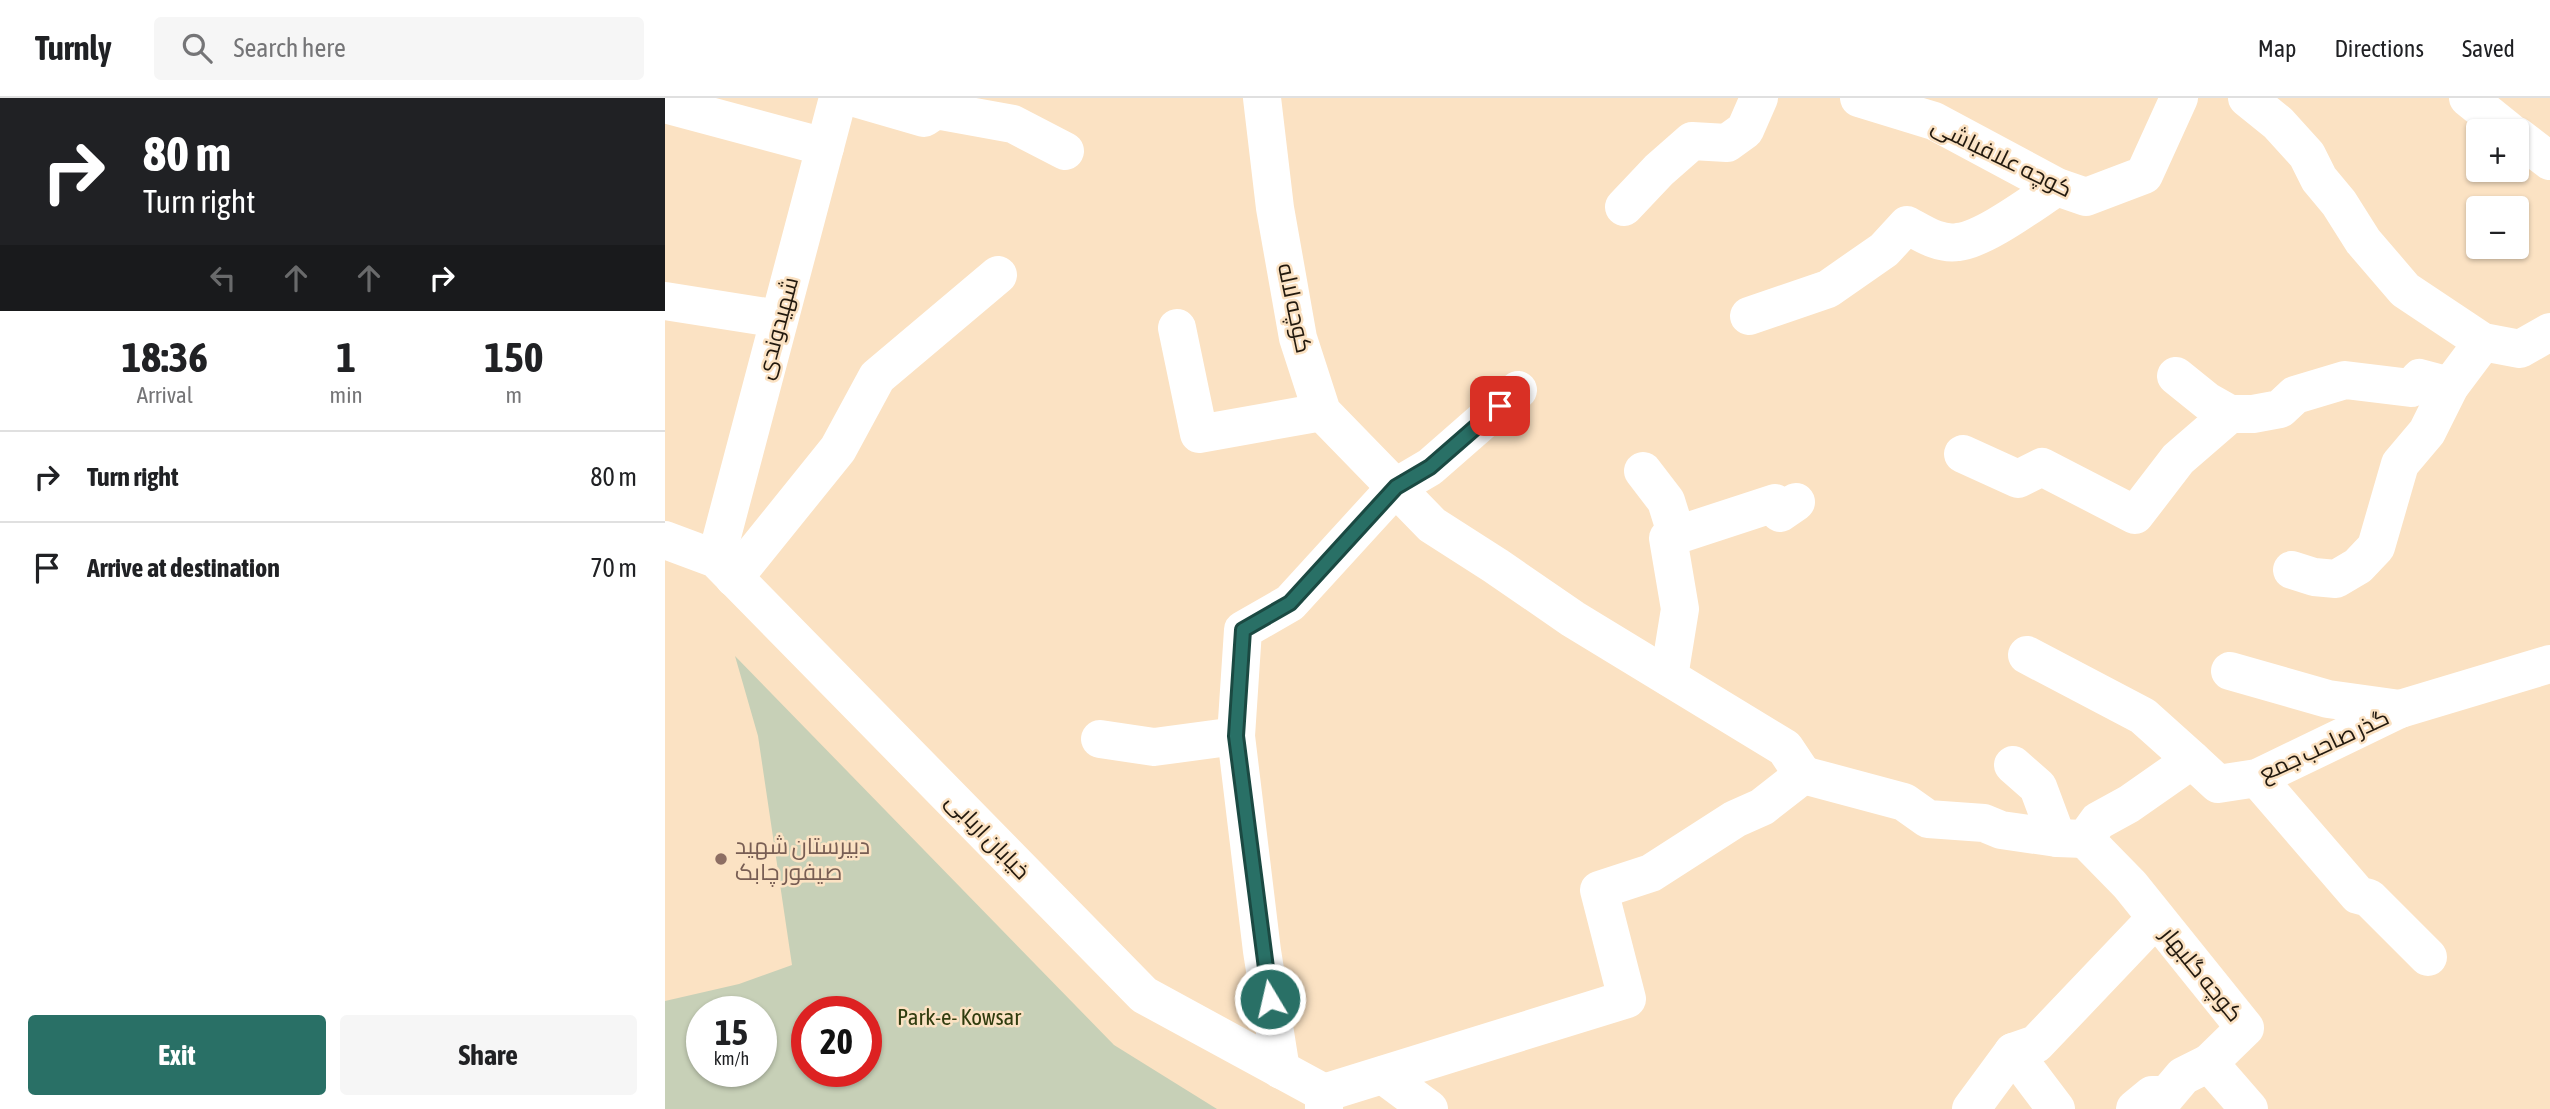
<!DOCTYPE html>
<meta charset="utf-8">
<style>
:root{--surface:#fff;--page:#f6f6f6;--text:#202124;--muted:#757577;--line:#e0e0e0;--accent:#297066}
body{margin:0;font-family:"Asap Condensed",Cairo,sans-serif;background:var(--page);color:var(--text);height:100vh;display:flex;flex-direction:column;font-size:26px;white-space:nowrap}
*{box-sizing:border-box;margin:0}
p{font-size:23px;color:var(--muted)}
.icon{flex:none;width:38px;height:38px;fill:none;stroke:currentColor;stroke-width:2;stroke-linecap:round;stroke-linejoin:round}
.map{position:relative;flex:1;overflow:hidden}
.drawer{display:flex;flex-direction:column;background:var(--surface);width:665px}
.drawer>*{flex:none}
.hud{background:#202124;color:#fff;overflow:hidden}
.buttons{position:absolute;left:1801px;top:21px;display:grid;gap:14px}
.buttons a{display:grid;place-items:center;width:63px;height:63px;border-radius:7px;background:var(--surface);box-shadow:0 2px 5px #0004;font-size:35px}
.speed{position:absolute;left:21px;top:898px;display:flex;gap:14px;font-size:35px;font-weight:700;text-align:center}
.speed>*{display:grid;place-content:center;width:91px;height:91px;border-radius:50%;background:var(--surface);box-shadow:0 2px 5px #0004;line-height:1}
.speed small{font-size:18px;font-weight:400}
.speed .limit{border:10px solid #d22;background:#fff;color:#111}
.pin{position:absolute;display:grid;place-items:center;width:60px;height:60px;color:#fff;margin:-30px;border-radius:14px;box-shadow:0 4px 10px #0006}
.me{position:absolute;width:77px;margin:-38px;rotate:351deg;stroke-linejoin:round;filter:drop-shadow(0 0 5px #0008)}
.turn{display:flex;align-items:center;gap:24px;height:147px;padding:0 28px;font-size:32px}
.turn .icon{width:91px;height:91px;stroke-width:2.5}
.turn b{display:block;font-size:49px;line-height:60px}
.lanes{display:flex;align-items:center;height:66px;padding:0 28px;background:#0003;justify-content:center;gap:35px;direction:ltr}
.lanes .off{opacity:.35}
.eta{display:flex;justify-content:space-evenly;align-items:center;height:119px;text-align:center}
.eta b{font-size:42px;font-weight:700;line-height:49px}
.button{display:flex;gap:14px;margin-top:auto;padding:14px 28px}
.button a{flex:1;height:80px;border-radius:7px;background:var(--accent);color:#fff;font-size:28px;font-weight:700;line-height:80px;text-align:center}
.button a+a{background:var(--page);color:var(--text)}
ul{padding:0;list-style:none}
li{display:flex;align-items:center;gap:21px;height:91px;padding:0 28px;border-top:2px solid var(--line)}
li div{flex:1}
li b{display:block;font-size:26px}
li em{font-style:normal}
header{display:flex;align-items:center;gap:42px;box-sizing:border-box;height:98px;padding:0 35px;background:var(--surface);border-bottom:2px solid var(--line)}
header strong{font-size:33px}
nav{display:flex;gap:38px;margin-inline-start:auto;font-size:24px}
.search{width:490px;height:63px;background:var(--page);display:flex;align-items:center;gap:18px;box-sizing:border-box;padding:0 24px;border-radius:7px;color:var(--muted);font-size:26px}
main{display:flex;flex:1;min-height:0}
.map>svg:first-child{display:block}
</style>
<header>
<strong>Turnly</strong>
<div class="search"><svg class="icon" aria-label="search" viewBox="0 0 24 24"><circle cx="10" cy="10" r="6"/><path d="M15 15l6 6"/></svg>Search here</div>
<nav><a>Map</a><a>Directions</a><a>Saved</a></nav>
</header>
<main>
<section class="drawer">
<div class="hud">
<div class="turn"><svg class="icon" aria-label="right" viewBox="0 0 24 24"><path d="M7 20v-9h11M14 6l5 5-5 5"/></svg><div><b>80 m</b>Turn right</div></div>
<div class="lanes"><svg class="icon off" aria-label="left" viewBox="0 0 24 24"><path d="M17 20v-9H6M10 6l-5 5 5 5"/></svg><svg class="icon off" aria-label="ahead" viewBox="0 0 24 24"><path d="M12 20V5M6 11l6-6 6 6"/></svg><svg class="icon off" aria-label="ahead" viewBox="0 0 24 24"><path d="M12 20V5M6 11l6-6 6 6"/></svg><svg class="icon" aria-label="right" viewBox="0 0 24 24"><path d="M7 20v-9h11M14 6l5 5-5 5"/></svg></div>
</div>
<div class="eta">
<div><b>18:36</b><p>Arrival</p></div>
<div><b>1</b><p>min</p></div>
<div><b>150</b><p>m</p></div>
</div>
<ul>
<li><svg class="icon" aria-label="right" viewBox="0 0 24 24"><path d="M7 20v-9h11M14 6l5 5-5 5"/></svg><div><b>Turn right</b></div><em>80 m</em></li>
<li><svg class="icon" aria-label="arrive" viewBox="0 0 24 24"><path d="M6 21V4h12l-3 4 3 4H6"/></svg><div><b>Arrive at destination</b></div><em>70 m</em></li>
</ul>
<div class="button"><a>Exit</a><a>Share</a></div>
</section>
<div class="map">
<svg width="1885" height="1011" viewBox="0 0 1885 1011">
<rect width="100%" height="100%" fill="#fbe2c3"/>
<path fill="#c7d0b7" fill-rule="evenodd" d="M70,558L449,947L552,1011H0V903L74,886L127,867L93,638ZM37,914H96V973H37ZM142,914H201V973H142Z"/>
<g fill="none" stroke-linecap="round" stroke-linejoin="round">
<g stroke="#fff" stroke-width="38">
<path d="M190,0L259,20L271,12L348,26L400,53"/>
<path d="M597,0L610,110L633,240L657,314L767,427L831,468L908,521L1120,650L1138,677"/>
<path d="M1194,0L1269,23L1392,89L1421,99L1479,77L1514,0"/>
<path d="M1582,0L1613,25L1642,57L1654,81L1674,105L1698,143L1740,192L1818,244L1855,251L1885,234"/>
<path d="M1803,0L1844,33"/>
<path d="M0,6L160,49"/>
<path d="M1852,38L1885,63"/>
<path d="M959,109L994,72L1027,43L1062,45L1080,32L1094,0"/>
<path d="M0,203L114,221"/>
<path d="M1084,218L1163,191L1219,152L1242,127C1257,135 1274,147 1293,144C1320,141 1367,105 1392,89"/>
<path d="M512,230L534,336L657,314"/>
<path d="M1511,278L1542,303L1565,316H1588L1615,311L1630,297L1680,282L1746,290L1755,280L1785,288"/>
<path d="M1298,356L1353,381L1377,369L1470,417L1513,361L1565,316"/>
<path d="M978,373L1001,403L1012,438"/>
<path d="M0,442L51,461L479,897L659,995V1011"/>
<path d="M51,461L173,0"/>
<path d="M1627,472L1649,479L1671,481L1693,468L1711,449L1735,366L1762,334L1785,288L1818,244"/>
<path d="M69,480L173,351L212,279L333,177"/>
<path d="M1362,557L1478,618L1527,662"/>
<path d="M1565,573L1663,601L1735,611"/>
<path d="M1004,579L1015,511L1003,440L1110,405L1115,415L1131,404"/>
<path d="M435,641L489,649L571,638"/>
<path d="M1348,667L1373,689L1392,740"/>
<path d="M1138,677L1239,704L1263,721L1319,725L1336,732L1392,740L1420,741L1433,723L1464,706L1527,662L1553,686L1592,680L1735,611L1885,566"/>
<path d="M1592,680L1693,797L1704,800L1763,859"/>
<path d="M1420,741L1465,787L1580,930L1544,965L1584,1011"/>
<path d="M1348,954L1391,1011"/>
<path d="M616,972L597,853L571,638L578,532L625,505L731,389L765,369L853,292"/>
<path d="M718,977L764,1011"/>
<path d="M659,995L962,901L934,792L986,775L1070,721L1097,709L1138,677"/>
<path d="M1306,1011L1348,954L1371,946L1491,820"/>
<path d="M1470,1011L1487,997H1502L1518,978L1544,965"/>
</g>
</g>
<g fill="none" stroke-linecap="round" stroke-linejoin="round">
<g stroke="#1b4942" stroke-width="18">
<path id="route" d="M605,901L571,638L578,532L625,505L731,389L765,369L835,308"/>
</g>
<use href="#route" stroke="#297066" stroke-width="12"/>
</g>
<circle fill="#8d6e63" stroke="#fbe2c3" stroke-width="2.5" cx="56" cy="761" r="7"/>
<g text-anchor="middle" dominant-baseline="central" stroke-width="5" stroke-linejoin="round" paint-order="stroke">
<g font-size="23" fill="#22190e" stroke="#fbe2c3">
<text transform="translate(1337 59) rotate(26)">کوچه علافباشی</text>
<text transform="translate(630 210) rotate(78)">کوچه لاله</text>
<text transform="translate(112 230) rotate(-75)">شهیدوندی</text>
<text transform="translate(1659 647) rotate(-25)">گذر صاحب جمع</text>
<text transform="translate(323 738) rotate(46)">خیابان اربابی</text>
<text transform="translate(1537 876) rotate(51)">کوچه گلبهار</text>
</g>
<g font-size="23" fill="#785e54" stroke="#fbe2c3" text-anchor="start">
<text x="70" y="748">دبیرستان شهید<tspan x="70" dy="26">صیفور چابک</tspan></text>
</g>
<g font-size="23" fill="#303c0e" stroke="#fbe2c3">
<text x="294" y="919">Park-e- Kowsar</text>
</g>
</g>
</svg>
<div class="buttons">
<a>+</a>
<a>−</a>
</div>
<div class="speed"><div>15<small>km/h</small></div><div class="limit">20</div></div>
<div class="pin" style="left:835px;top:308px;background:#d93025"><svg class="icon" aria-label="arrive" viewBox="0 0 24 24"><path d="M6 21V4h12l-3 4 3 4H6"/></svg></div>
<svg class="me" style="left:605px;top:901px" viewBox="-20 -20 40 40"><circle r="17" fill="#297066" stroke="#fff" stroke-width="3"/><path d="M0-11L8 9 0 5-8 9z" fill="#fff"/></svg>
</div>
</main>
